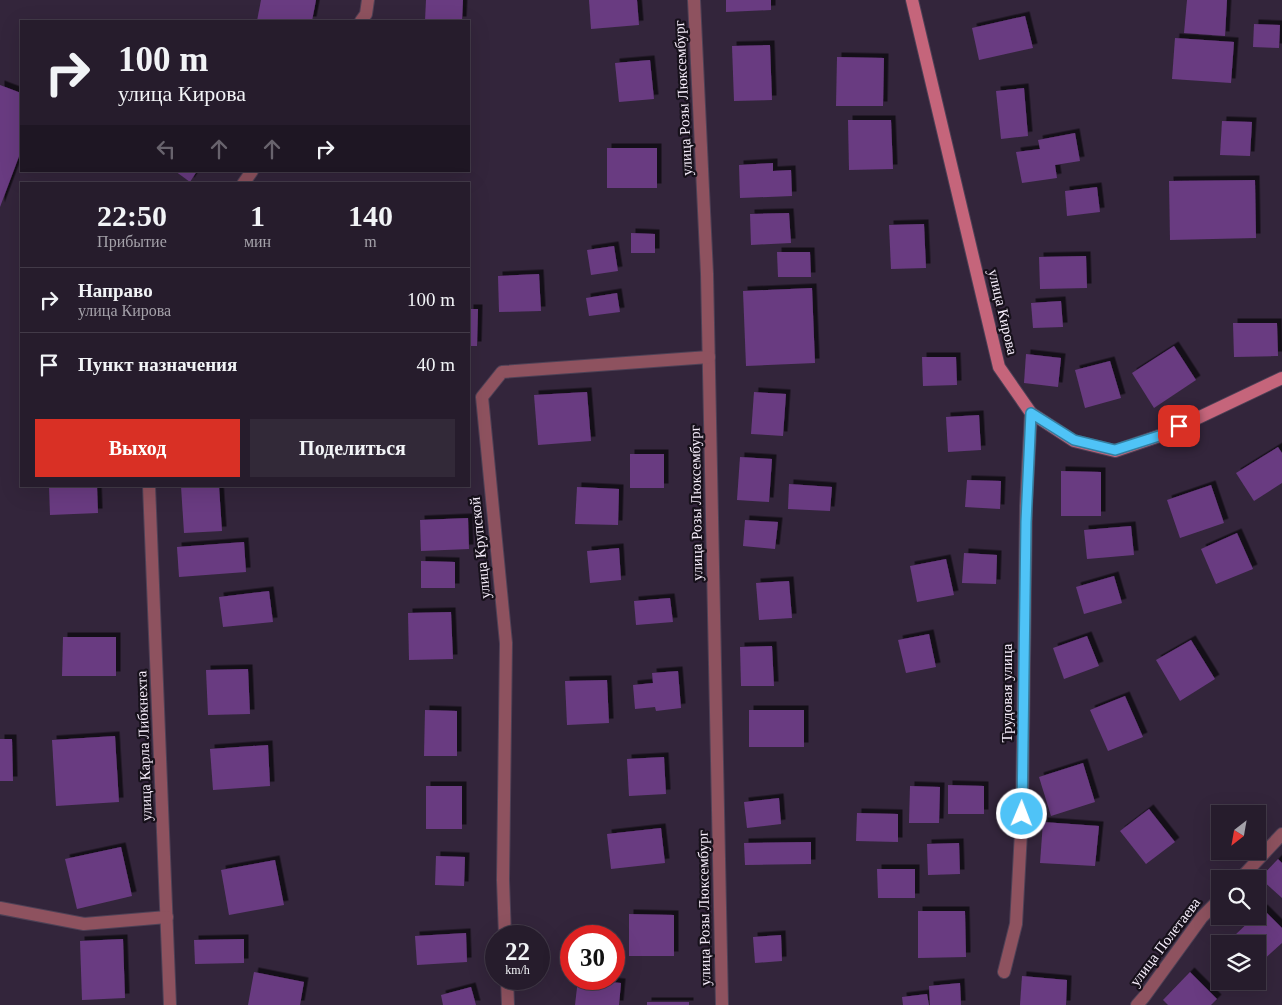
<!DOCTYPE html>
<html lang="ru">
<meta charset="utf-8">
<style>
:root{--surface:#261c2c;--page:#322938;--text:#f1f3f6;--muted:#a4a1a9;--line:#423a48;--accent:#d93025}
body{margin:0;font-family:Georgia,serif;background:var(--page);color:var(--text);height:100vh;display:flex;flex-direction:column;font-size:19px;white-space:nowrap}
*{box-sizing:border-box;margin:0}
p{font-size:16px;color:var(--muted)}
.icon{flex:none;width:28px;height:28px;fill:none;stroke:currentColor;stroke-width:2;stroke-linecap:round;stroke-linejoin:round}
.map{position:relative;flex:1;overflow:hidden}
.drawer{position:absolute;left:20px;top:182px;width:450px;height:305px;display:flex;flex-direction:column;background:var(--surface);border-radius:0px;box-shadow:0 5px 20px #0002,0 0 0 1px var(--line)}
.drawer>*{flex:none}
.top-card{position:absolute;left:20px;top:20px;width:450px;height:152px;border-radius:0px;box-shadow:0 5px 20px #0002,0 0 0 1px var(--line);background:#261c2c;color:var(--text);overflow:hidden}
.needle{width:32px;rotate:211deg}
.tools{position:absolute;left:1211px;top:805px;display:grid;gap:10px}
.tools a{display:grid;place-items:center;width:55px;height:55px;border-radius:0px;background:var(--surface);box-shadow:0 5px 20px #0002,0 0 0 1px var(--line);font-size:25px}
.speed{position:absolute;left:485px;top:925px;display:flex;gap:10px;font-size:25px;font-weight:700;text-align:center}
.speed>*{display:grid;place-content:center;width:65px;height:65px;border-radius:50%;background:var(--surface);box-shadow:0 5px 20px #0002,0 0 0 1px var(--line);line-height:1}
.speed small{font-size:12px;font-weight:400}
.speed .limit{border:8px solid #d22;background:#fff;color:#111}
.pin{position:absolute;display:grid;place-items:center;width:42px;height:42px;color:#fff;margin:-21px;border-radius:10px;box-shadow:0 2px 8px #0006}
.me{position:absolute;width:55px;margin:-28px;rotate:1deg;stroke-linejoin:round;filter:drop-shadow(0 0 4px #0008)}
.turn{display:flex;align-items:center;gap:18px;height:105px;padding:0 15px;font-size:22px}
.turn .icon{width:65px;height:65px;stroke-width:2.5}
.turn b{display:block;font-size:35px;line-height:42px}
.lanes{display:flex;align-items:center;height:48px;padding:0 15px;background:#0003;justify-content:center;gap:25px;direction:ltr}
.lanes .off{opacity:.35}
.eta{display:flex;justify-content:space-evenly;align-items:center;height:85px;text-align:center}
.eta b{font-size:30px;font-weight:800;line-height:35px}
.button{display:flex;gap:10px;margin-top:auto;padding:10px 15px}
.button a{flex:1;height:58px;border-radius:0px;background:var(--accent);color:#fff;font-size:20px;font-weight:800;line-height:58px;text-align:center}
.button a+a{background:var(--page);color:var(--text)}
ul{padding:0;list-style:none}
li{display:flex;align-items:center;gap:15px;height:65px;padding:0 15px;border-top:1px solid var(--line)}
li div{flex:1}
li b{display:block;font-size:19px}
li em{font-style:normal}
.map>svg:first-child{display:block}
</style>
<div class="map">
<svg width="1282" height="1005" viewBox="0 0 1282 1005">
<defs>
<filter id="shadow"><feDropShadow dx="4.5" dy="-4.5" stdDeviation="0" flood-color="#0009"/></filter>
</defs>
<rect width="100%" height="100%" fill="#33253b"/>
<g fill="#693b81" filter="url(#shadow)">
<path d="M261,0H316L312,21H257Z"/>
<path d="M426,0H463L462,21H425Z"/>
<path d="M589,0H637L639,25L591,29Z"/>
<path d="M726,0H771V10L726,12Z"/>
<path d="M1187,0H1227L1225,36L1184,33Z"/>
<path d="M1025,16L1033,48L979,60L972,28Z"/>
<path d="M1254,24L1280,25L1279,48L1253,47Z"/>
<path d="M1175,38L1234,42L1231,83L1172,79Z"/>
<path d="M770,45L772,100L734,101L732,46Z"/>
<path d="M837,57L884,58L883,106H836Z"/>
<path d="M650,60L654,99L619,102L615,63Z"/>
<path d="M0,85L21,93V151L0,207Z"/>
<path d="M1024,88L1028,136L1001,139L996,91Z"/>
<path d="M848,120H891L893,169L849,170Z"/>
<path d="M1222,121L1252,122L1250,156L1220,155Z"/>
<path d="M1075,133L1080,161L1055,165L1057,178L1022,183L1016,152L1040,149L1038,140Z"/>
<rect x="607" y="148" width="50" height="40"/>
<path d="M773,163V171L791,170L792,196L740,198L739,165Z"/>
<path d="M175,171H197L190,182Z"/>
<path d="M1255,180L1256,238L1170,240L1169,181Z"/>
<path d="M1097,187L1100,212L1067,216L1065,191Z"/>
<path d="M789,213L791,243L751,245L750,214Z"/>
<path d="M924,224L926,268L891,269L889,225Z"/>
<path d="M631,233L655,234V253H631Z"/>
<path d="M614,246L618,271L591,275L587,250Z"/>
<path d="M777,252H810L811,277H778Z"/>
<path d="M1086,256L1087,288L1040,289L1039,257Z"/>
<path d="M539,274L541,311L499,312L498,276Z"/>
<path d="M812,288L815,363L746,366L743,291Z"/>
<path d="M617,293L620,312L589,316L586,298Z"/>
<path d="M1061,301L1063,327L1033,328L1031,303Z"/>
<path d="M469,309H478L477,346H469Z"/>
<path d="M1233,323H1277L1278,356L1234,357Z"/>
<path d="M1174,346L1196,380L1154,408L1132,373Z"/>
<path d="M1026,354L1061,358L1058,387L1024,383Z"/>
<path d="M922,357H956L957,385L923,386Z"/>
<path d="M1110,361L1121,398L1085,408L1075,370Z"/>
<path d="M587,392L591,441L538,445L534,395Z"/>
<path d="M754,392L786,394L783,436L751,434Z"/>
<path d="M979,415L981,450L948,452L946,417Z"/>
<path d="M1278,447L1282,453V483L1254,501L1236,473Z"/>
<rect x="630" y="454" width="34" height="34"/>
<path d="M740,457L772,459L769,502L737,500Z"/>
<path d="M1061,471L1101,472V516H1061Z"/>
<path d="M967,480L1001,481L1000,509L965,507Z"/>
<path d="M789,484L832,487L830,511L788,509Z"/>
<path d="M1211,485L1224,523L1180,538L1167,500Z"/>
<path d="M49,486H97L98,513L50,515Z"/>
<path d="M181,486H219L222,531L184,533Z"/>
<path d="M577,487L619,489L618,525L575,524Z"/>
<path d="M468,518L469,549L421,551L420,520Z"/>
<path d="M745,520L778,522L775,549L743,546Z"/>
<path d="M1131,526L1134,555L1087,559L1084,530Z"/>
<path d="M1237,533L1253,569L1216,584L1201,549Z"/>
<path d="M244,542L246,572L179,577L177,547Z"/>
<path d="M619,548L621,580L590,583L587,551Z"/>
<path d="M964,553L997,555L996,584L962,583Z"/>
<path d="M946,559L954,595L917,602L910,566Z"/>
<path d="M421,561L455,562V588H421Z"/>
<path d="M1114,576L1122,603L1084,614L1076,587Z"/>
<path d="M789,581L792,618L759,620L756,583Z"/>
<path d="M269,591L273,622L223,627L219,597Z"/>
<path d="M670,598L673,622L636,625L634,601Z"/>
<path d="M451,612L453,659L409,660L408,613Z"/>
<path d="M929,634L936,667L906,673L898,640Z"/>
<path d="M1087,636L1099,666L1064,679L1053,648Z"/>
<path d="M63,637H116V676H62Z"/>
<path d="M1191,640L1215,679L1180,701L1156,660Z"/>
<path d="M772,646L774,686H741L740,647Z"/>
<path d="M248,669L250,714L208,715L206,670Z"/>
<path d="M678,671L681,708L656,711L655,707L635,709L633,685L653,683L652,673Z"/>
<path d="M607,680L609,723L567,725L565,681Z"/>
<path d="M1125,696L1143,737L1108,751L1090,710Z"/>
<path d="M425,710L457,711V756H424Z"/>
<rect x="749" y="710" width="55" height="37"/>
<path d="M115,736L119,802L56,806L52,740Z"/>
<path d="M0,739H12L13,781H0Z"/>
<path d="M268,745L270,786L213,790L210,749Z"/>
<path d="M664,757L666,794L629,796L627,759Z"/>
<path d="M1083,763L1095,802L1051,816L1039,777Z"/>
<path d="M948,785L984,786V814H948Z"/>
<rect x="426" y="786" width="36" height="43"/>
<path d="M910,786L940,787L939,823H909Z"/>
<path d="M779,798L781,824L747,828L744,802Z"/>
<path d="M1149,809L1175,842L1146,864L1120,831Z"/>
<path d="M857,813L898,814V842L856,841Z"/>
<path d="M1043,822L1099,826L1095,866L1040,863Z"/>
<path d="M661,828L665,863L611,869L607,834Z"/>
<path d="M811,842V864L745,865L744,843Z"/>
<path d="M959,843L960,874L928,875L927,844Z"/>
<path d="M121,847L132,896L77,909L65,859Z"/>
<path d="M436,856L465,857L464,886L435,885Z"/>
<path d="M1278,859L1282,863V898L1260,878Z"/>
<path d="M275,860L284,905L229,915L221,870Z"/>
<path d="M877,869H915V898H878Z"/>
<path d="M1263,909L1282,928V943L1260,963L1258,961V944H1241L1234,936L1255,916H1258V914Z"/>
<path d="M918,911H965L966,957L918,958Z"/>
<path d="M629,914L674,915V956H629Z"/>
<path d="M466,933L467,962L417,965L415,936Z"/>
<path d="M781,935L782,961L755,963L753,937Z"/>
<path d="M123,939L125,998L82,1000L80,941Z"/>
<path d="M244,939V963L195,964L194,940Z"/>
<path d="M254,972L304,982L300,1005H248Z"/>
<path d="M1190,972L1217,999L1211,1005H1168L1163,1000Z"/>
<path d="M1022,976L1067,980L1066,1005H1020Z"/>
<path d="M578,979L621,983L619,1005H575Z"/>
<path d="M960,983L961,1005H930L929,986Z"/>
<path d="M471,987L476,1005H443L441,995Z"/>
<path d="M927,994L929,1005H903L902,997Z"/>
<rect x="647" y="1002" width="42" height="3"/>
</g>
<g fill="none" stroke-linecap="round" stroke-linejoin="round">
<g stroke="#4e4156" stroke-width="14">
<g id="minor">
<path d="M694,0L707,274L722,1005"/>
<path d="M361,21L366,14L368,0"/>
<path d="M243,184L252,171"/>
<path d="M149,486L170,1005"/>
<path d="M1240,879L1282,834"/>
<path d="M0,908L84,924L167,917"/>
<path d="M505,936L503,880L506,643L482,397L502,372L709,357"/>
<path d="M1004,972L1016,924L1022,814L1026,506L1031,413"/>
<path d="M507,979L508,1005"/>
<path d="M1137,1005L1144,997L1202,917L1220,899"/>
</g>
</g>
<g stroke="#4e4156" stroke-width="14">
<path id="secondary" d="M912,0L999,367L1031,413L1074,441L1115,451L1162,435L1282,378"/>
</g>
<use href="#minor" stroke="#8e525f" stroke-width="12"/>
<use href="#secondary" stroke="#c5657b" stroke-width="12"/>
</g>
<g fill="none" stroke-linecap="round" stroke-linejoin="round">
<g stroke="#337fa1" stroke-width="12">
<path id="route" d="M1022,814L1026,522L1031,413L1074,440L1115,450L1162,435L1179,426"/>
</g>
<use href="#route" stroke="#4fc3f7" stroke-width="9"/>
</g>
<g text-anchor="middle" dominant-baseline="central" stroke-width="4.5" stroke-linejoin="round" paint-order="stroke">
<g font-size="15" fill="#f7eefc" stroke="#17111b">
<text transform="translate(683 98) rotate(-93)">улица Розы Люксембург</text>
<text transform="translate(1003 312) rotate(77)">улица Кирова</text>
<text transform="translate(696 503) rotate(-91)">улица Розы Люксембург</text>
<text transform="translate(480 548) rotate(-96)">улица Крупской</text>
<text transform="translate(1007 693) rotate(-90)">Трудовая улица</text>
<text transform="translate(144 746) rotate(-92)">улица Карла Либкнехта</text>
<text transform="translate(704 908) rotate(-91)">улица Розы Люксембург</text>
<text transform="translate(1165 942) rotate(-53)">улица Полетаева</text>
</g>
</g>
</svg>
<div class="tools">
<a><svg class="needle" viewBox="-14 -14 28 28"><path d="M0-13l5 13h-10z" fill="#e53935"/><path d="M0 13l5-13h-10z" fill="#a4a1a9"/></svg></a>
<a><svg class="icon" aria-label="search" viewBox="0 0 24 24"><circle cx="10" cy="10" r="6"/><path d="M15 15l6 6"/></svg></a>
<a><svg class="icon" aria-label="layers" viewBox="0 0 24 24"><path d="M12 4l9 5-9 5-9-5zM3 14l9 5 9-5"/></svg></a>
</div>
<div class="speed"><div>22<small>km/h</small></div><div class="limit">30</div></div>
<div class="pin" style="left:1179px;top:426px;background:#d93025"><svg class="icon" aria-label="arrive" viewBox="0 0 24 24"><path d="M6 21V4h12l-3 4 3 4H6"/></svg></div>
<svg class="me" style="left:1022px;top:814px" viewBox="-20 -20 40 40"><circle r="17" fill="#4fc3f7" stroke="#fff" stroke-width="3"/><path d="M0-11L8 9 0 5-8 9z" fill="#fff"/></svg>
<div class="top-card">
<div class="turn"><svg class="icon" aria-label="right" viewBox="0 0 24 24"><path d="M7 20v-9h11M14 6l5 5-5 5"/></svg><div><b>100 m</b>улица Кирова</div></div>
<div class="lanes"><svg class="icon off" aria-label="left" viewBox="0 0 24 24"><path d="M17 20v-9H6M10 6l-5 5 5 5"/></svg><svg class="icon off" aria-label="ahead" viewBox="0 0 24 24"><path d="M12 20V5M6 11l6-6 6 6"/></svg><svg class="icon off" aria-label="ahead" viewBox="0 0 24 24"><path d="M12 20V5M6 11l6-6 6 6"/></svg><svg class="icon" aria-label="right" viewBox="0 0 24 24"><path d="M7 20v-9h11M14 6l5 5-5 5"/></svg></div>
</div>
<section class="drawer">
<div class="eta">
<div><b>22:50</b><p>Прибытие</p></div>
<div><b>1</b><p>мин</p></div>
<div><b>140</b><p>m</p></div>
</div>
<ul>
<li><svg class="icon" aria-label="right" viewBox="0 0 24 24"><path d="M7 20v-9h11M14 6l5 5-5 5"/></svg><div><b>Направо</b><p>улица Кирова</p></div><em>100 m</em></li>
<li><svg class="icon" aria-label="arrive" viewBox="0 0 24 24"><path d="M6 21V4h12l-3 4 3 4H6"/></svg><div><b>Пункт назначения</b></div><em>40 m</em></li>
</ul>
<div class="button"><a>Выход</a><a>Поделиться</a></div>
</section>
</div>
